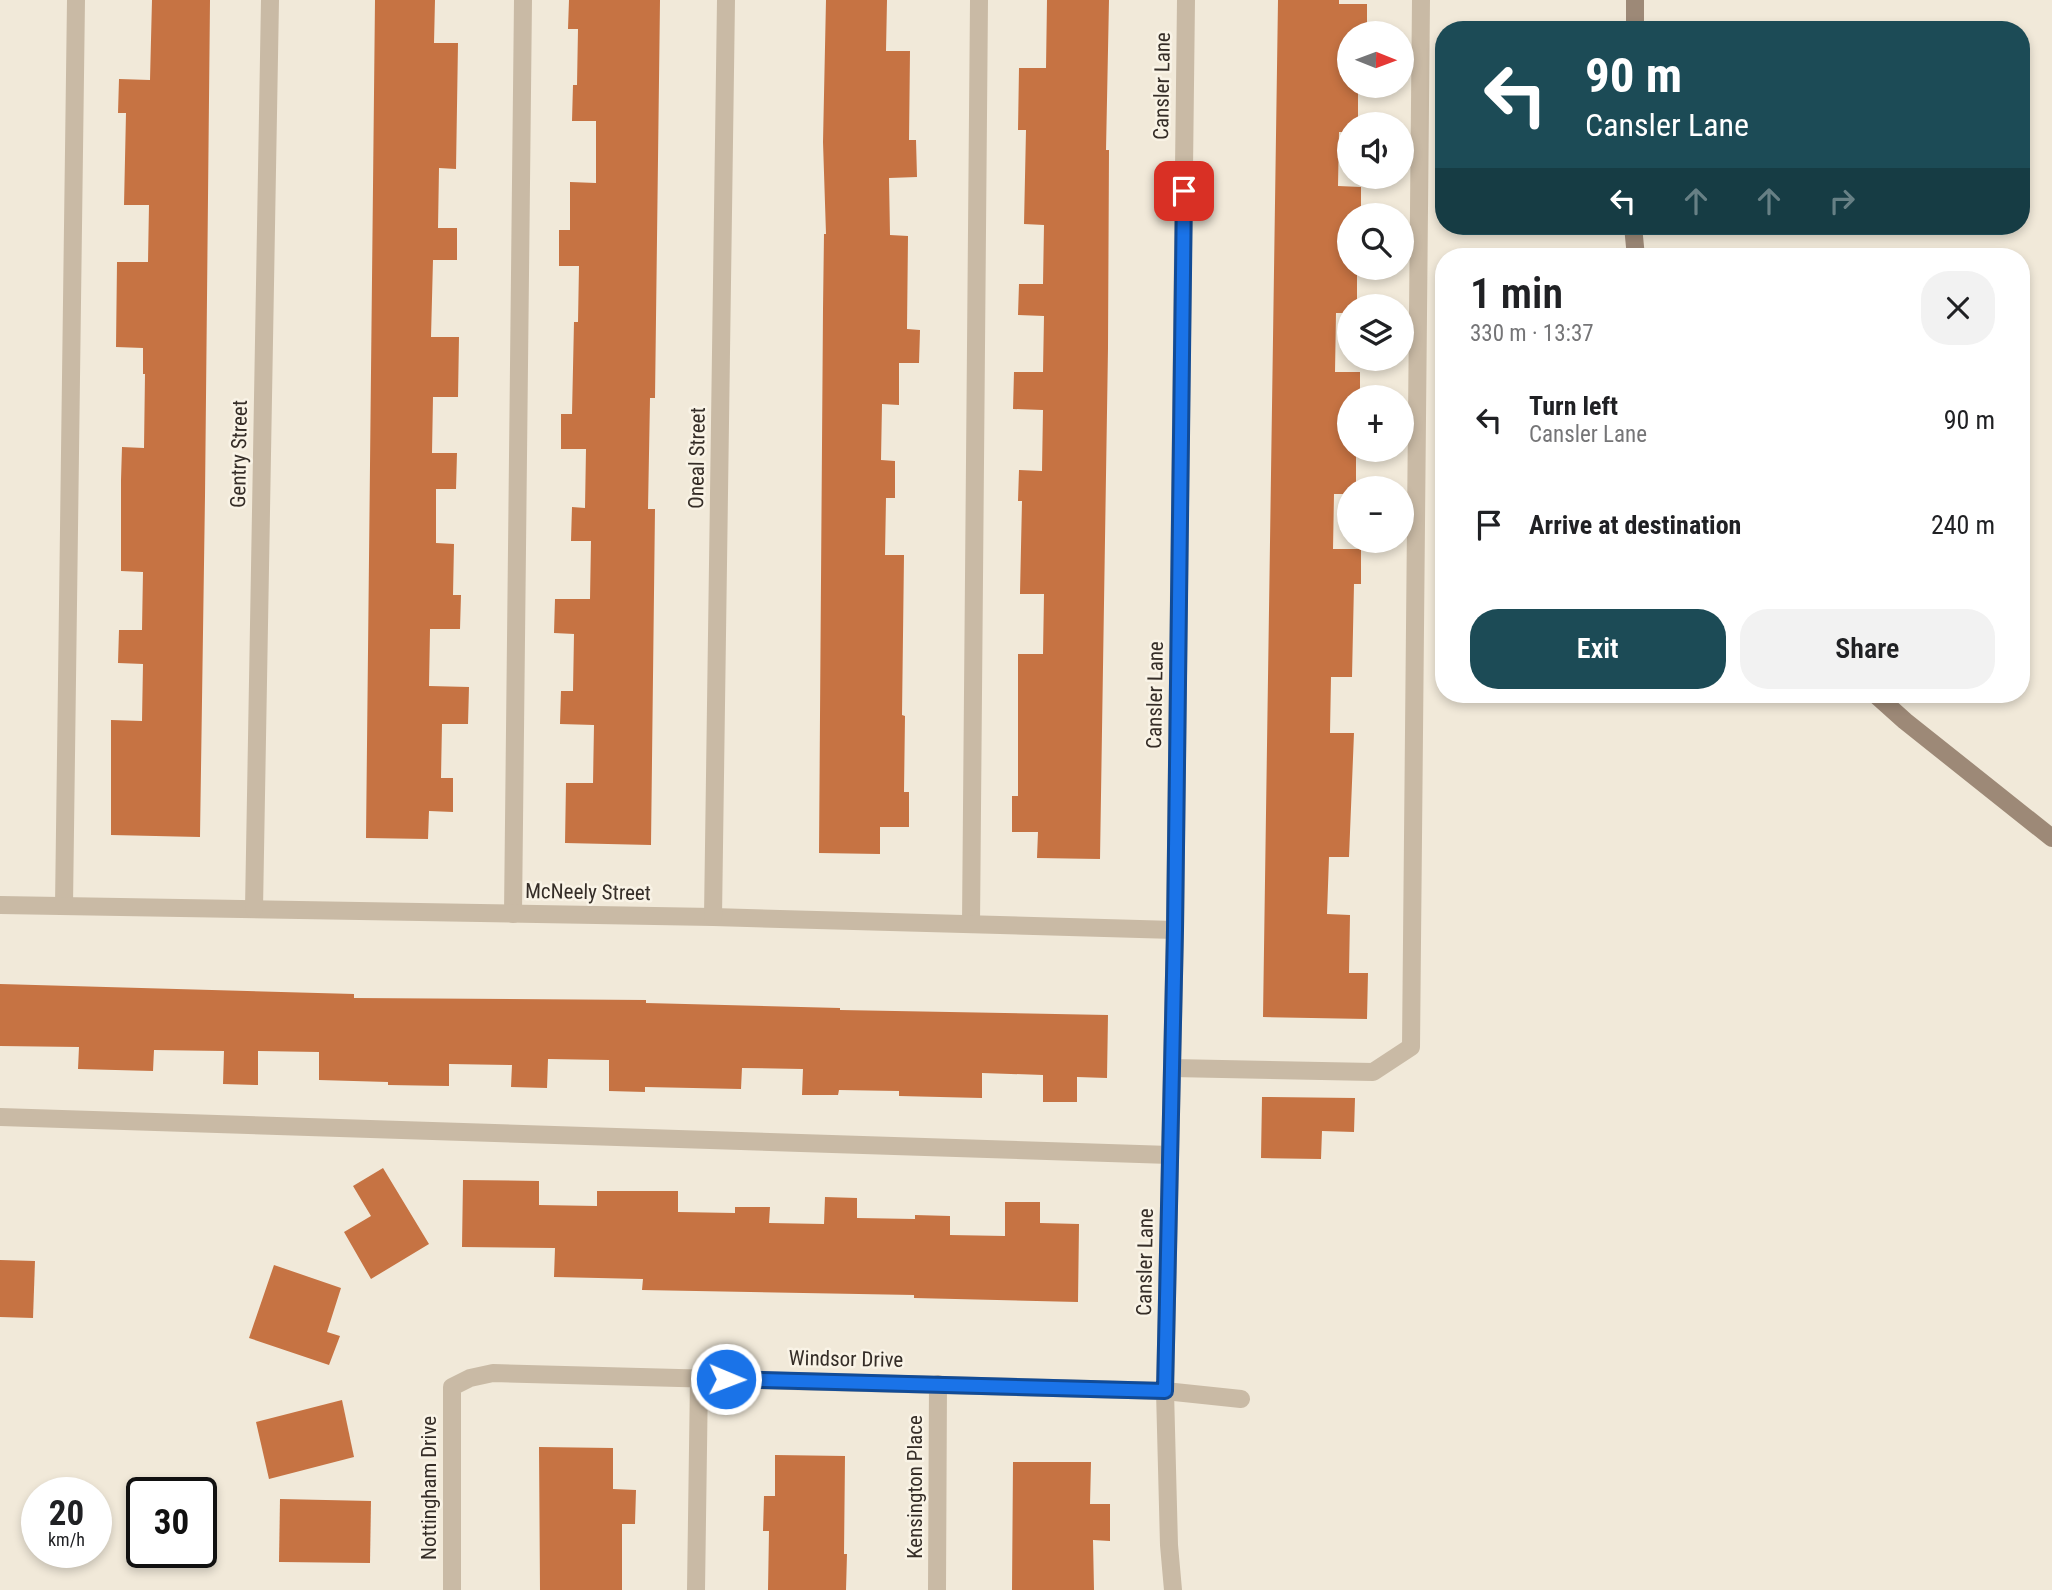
<!DOCTYPE html>
<meta charset="utf-8">
<style>
:root{--surface:#fff;--page:#f2f2f2;--text:#202124;--muted:#757577;--accent:#1c4b56}
body{margin:0;font-family:"Roboto Condensed",sans-serif;background:var(--page);color:var(--text);height:100vh;display:flex;flex-direction:column;font-size:26px;white-space:nowrap}
*{box-sizing:border-box;margin:0}
p{font-size:23px;color:var(--muted)}
.icon{flex:none;width:38px;height:38px;fill:none;stroke:currentColor;stroke-width:2;stroke-linecap:round;stroke-linejoin:round}
.map{position:relative;flex:1;overflow:hidden}
.drawer{position:absolute;left:1435px;top:248px;width:595px;height:455px;display:flex;flex-direction:column;background:var(--surface);border-radius:28px;box-shadow:0 4px 10px #0003}
.drawer>*{flex:none}
.hud{position:absolute;left:1435px;top:21px;width:595px;height:214px;border-radius:28px;box-shadow:0 4px 10px #0003;background:#1c4b56;color:#fff;overflow:hidden}
.needle{width:46px;rotate:91deg}
.controls{position:absolute;left:1337px;top:21px;display:grid;gap:14px}
.controls a{display:grid;place-items:center;width:77px;height:77px;border-radius:50%;background:var(--surface);box-shadow:0 4px 10px #0003;font-size:35px}
.speed{position:absolute;left:21px;top:1477px;display:flex;gap:14px;font-size:35px;font-weight:700;text-align:center}
.speed>*{display:grid;place-content:center;width:91px;height:91px;border-radius:50%;background:var(--surface);box-shadow:0 4px 10px #0003;line-height:1}
.speed small{font-size:18px;font-weight:400}
.speed .limit{border:4px solid #111;border-radius:10px;background:#fff;color:#111}
.pin{position:absolute;display:grid;place-items:center;width:60px;height:60px;color:#fff;margin:-30px;border-radius:14px;box-shadow:0 4px 10px #0006}
.me{position:absolute;width:77px;margin:-38px;rotate:91deg;stroke-linejoin:round;filter:drop-shadow(0 0 5px #0008)}
.turn{display:flex;align-items:center;gap:24px;height:147px;padding:0 35px;font-size:32px}
.turn .icon{width:91px;height:91px;stroke-width:2.5}
.turn b{display:block;font-size:49px;line-height:60px}
.lanes{display:flex;align-items:center;height:66px;padding:0 35px;background:#0003;justify-content:center;gap:35px;direction:ltr}
.lanes .off{opacity:.35}
.round{display:grid;place-items:center;flex:none;width:74px;height:74px;border-radius:28px;background:var(--page)}
.head{display:flex;align-items:center;justify-content:space-between;height:119px;padding:0 35px}
h1{font-size:42px;font-weight:600;line-height:52px}
.primary-button{display:flex;gap:14px;margin-top:auto;padding:14px 35px}
.primary-button a{flex:1;height:80px;border-radius:28px;background:var(--accent);color:#fff;font-size:28px;font-weight:600;line-height:80px;text-align:center}
.primary-button a+a{background:var(--page);color:var(--text)}
ul{padding:0;list-style:none}
li{display:flex;align-items:center;gap:21px;height:105px;padding:0 35px}
li div{flex:1}
li b{display:block;font-size:26px}
li em{font-style:normal}
.map>svg:first-child{display:block}
</style>
<div class="map">
<svg width="2052" height="1590" viewBox="0 0 2052 1590">
<rect width="100%" height="100%" fill="#f1e9d9"/>
<g fill="#c67343">
<path d="M152,0H210L205,496L200,837L111,835V720L142,721L143,664L118,663L119,630H142L143,572L121,571V480L122,447L144,448L145,374H143V348L116,347L117,262H148L149,205H124L126,113H118L119,79L150,80Z"/>
<path d="M375,0H435L434,43H458L456,169L439,168L438,228H457V260H433L431,337H459L458,397H433L432,453H457L456,489H436V543L454,544L453,595H461L460,629H430L429,686L469,687L468,724H442L441,778H453V812L429,811L428,839L366,838Z"/>
<path d="M569,0H660L655,398H650L648,509H655L651,845L565,843L566,783H593L594,725L560,724L561,691H573L574,634L554,633L555,599H590L591,541H571L572,507L585,508L586,449H561V414H572L574,322H578L579,266H559V230H570V182L596,183V121H572L573,85H577L578,29H568Z"/>
<path d="M826,0H887L886,51H910L909,140H916L917,177L889,178L890,235L908,236L907,329L920,330L919,363H899V405L882,404L881,460L895,461V498H886L885,555H904L902,715L905,716L904,792H909V827H880V854L819,853L823,309L824,234H826L823,142Z"/>
<path d="M1047,0H1109L1106,150H1109L1108,348L1100,859L1037,858L1038,832H1012V796H1018V654H1043L1044,594H1020L1022,501H1018L1019,470L1042,471L1043,410L1013,409L1014,372H1043L1044,316L1018,315L1019,284H1043L1044,225L1024,224L1026,130H1018L1019,68H1046Z"/>
<path d="M1278,0H1339V4H1367V33H1349V86H1358V124H1349V132H1339L1338,186L1361,187V215H1349V268H1357V306H1349V313H1336L1335,372H1360V397H1349V450H1356V488H1349V494H1334L1333,549H1361V584H1354L1352,677H1331L1330,733H1354L1349,857H1329L1327,914L1350,915L1349,973H1368L1367,1019L1263,1017Z"/>
<path d="M0,984L354,994V998L646,1000V1003L840,1008V1010L1108,1015L1107,1078L1077,1077V1102H1043V1075L982,1073V1098L899,1096V1091L839,1090L838,1095H802L803,1069L742,1068L741,1089L645,1087V1092L609,1091V1060L548,1059L547,1088L511,1087L512,1065L449,1064V1086L388,1085V1082L319,1080V1052L258,1051V1085L223,1084L224,1051L154,1050L153,1071L78,1069L79,1047L0,1046Z"/>
<path d="M1262,1097L1355,1098L1354,1132L1322,1131L1321,1159L1261,1158Z"/>
<path d="M383,1168L429,1244L371,1279L344,1232L371,1216L353,1186Z"/>
<path d="M463,1180L539,1181V1205L597,1206V1191H678V1212L735,1213V1207H770L769,1223L824,1224L825,1197L857,1198V1218L915,1219V1215L950,1216V1235L1005,1236V1202H1040V1223L1079,1224L1078,1302L914,1298V1295L642,1290L643,1279L554,1277L555,1248L462,1247Z"/>
<path d="M0,1260L35,1261L33,1318L0,1317Z"/>
<path d="M274,1265L341,1288L327,1332L340,1336L329,1365L249,1338Z"/>
<path d="M342,1400L354,1457L269,1479L256,1422Z"/>
<path d="M539,1447L613,1448V1489L636,1490L635,1524H622V1590H540Z"/>
<path d="M775,1455L845,1456L844,1554H847L846,1590H768L769,1531H763L764,1496H775Z"/>
<path d="M1013,1462H1091L1090,1504H1110V1541L1093,1540L1094,1590H1012Z"/>
<path d="M280,1499L371,1501L370,1563L279,1562Z"/>
</g>
<g fill="none" stroke-linecap="round" stroke-linejoin="round">
<g stroke="#c9baa5" stroke-width="18">
<path d="M64,906L76,0"/>
<path d="M513,914L523,0"/>
<path d="M971,924L979,0"/>
<path d="M1172,1068L1373,1072L1411,1047L1421,0"/>
<path d="M0,1117L1170,1155"/>
<path d="M1165,1391L1169,1545L1173,1590"/>
<path d="M696,1590L699,1378"/>
</g>
<g stroke="#c9baa5" stroke-width="18">
<path d="M0,905L713,917L1175,930"/>
<path d="M254,909L270,0"/>
<path d="M713,917L726,0"/>
<path d="M1165,1391L1175,930L1186,0"/>
<path d="M452,1590V1387L470,1378L493,1373L1165,1391L1241,1399"/>
<path d="M937,1590L938,1384"/>
</g>
<g stroke="#9d8977" stroke-width="18">
<path d="M1635,30V0"/>
<path d="M1633,226L1636,257"/>
<path d="M1876,695L1905,721L2052,838"/>
</g>
</g>
<g fill="none" stroke-linecap="round" stroke-linejoin="round">
<g stroke="#114b97" stroke-width="18">
<path id="route" d="M726,1379L1165,1391L1175,930L1184,191"/>
</g>
<use href="#route" stroke="#1a73e8" stroke-width="12"/>
</g>
<g text-anchor="middle" dominant-baseline="central" stroke-width="5" stroke-linejoin="round" paint-order="stroke">
<g font-size="21" fill="#352d27" stroke="#f9f3e6">
<text transform="translate(1162 86) rotate(-89)">Cansler Lane</text>
<text transform="translate(239 454) rotate(-89)">Gentry Street</text>
<text transform="translate(697 458) rotate(-89)">Oneal Street</text>
<text transform="translate(1155 695) rotate(-89)">Cansler Lane</text>
<text transform="translate(588 892) rotate(1)">McNeely Street</text>
<text transform="translate(1145 1262) rotate(-89)">Cansler Lane</text>
<text transform="translate(846 1359) rotate(1)">Windsor Drive</text>
<text transform="translate(915 1487) rotate(-90)">Kensington Place</text>
<text transform="translate(429 1488) rotate(-90)">Nottingham Drive</text>
</g>
</g>
</svg>
<div class="controls">
<a><svg class="needle" viewBox="-14 -14 28 28"><path d="M0-13l5 13h-10z" fill="#e53935"/><path d="M0 13l5-13h-10z" fill="#757577"/></svg></a>
<a><svg class="icon" aria-label="sound" viewBox="0 0 24 24"><path d="M4 9h4l5-4v14l-5-4H4zM17 9q2 3 0 6"/></svg></a>
<a><svg class="icon" aria-label="search" viewBox="0 0 24 24"><circle cx="10" cy="10" r="6"/><path d="M15 15l6 6"/></svg></a>
<a><svg class="icon" aria-label="layers" viewBox="0 0 24 24"><path d="M12 4l9 5-9 5-9-5zM3 14l9 5 9-5"/></svg></a>
<a>+</a>
<a>−</a>
</div>
<div class="speed"><div>20<small>km/h</small></div><div class="limit">30</div></div>
<div class="pin" style="left:1184px;top:191px;background:#d93025"><svg class="icon" aria-label="arrive" viewBox="0 0 24 24"><path d="M6 21V4h12l-3 4 3 4H6"/></svg></div>
<svg class="me" style="left:726px;top:1379px" viewBox="-20 -20 40 40"><circle r="17" fill="#1a73e8" stroke="#fff" stroke-width="3"/><path d="M0-11L8 9 0 5-8 9z" fill="#fff"/></svg>
<div class="hud">
<div class="turn"><svg class="icon" aria-label="left" viewBox="0 0 24 24"><path d="M17 20v-9H6M10 6l-5 5 5 5"/></svg><div><b>90 m</b>Cansler Lane</div></div>
<div class="lanes"><svg class="icon" aria-label="left" viewBox="0 0 24 24"><path d="M17 20v-9H6M10 6l-5 5 5 5"/></svg><svg class="icon off" aria-label="ahead" viewBox="0 0 24 24"><path d="M12 20V5M6 11l6-6 6 6"/></svg><svg class="icon off" aria-label="ahead" viewBox="0 0 24 24"><path d="M12 20V5M6 11l6-6 6 6"/></svg><svg class="icon off" aria-label="right" viewBox="0 0 24 24"><path d="M7 20v-9h11M14 6l5 5-5 5"/></svg></div>
</div>
<section class="drawer">
<div class="head"><div><h1>1 min</h1><p>330 m · 13:37</p></div><a class="round"><svg class="icon" aria-label="close" viewBox="0 0 24 24"><path d="M6 6l12 12M18 6L6 18"/></svg></a></div>
<ul>
<li><svg class="icon" aria-label="left" viewBox="0 0 24 24"><path d="M17 20v-9H6M10 6l-5 5 5 5"/></svg><div><b>Turn left</b><p>Cansler Lane</p></div><em>90 m</em></li>
<li><svg class="icon" aria-label="arrive" viewBox="0 0 24 24"><path d="M6 21V4h12l-3 4 3 4H6"/></svg><div><b>Arrive at destination</b></div><em>240 m</em></li>
</ul>
<div class="primary-button"><a>Exit</a><a>Share</a></div>
</section>
</div>
